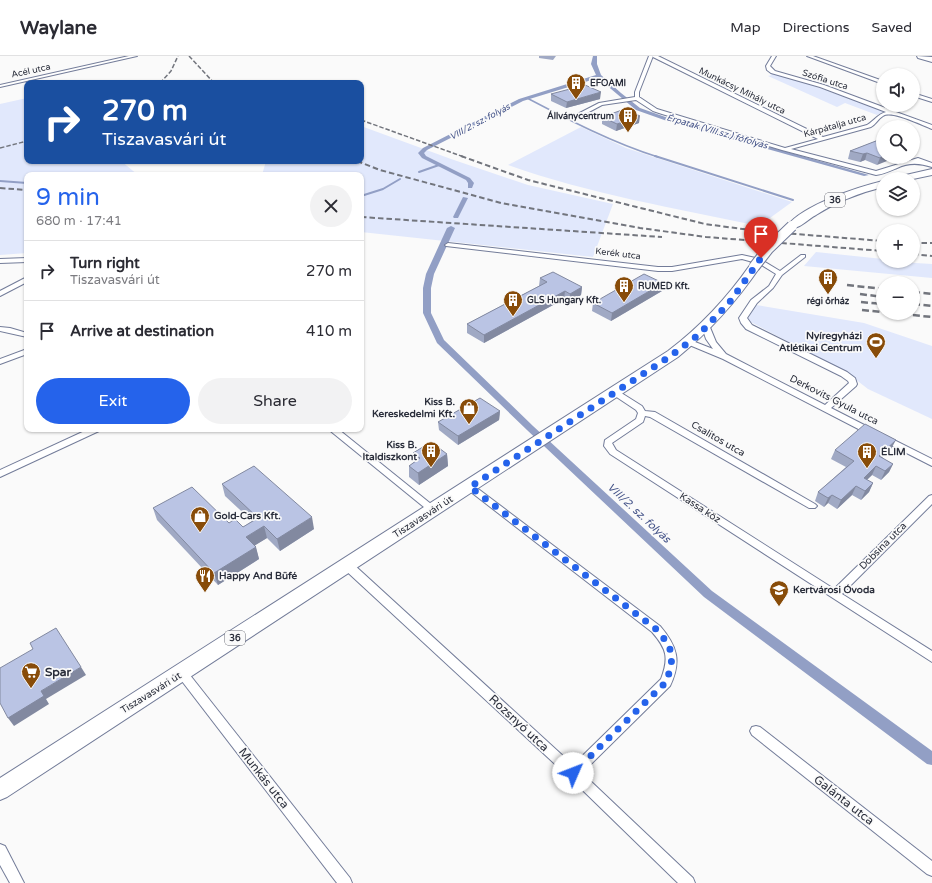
<!DOCTYPE html>
<meta charset="utf-8">
<style>
:root{--surface:#fff;--page:#f2f2f3;--text:#2b2b33;--muted:#7c7c81;--line:#e1e1e2;--accent:#2563eb}
body{margin:0;font-family:"Varela Round",sans-serif;background:var(--page);color:var(--text);height:100vh;display:flex;flex-direction:column;font-size:15px;white-space:nowrap}
*{box-sizing:border-box;margin:0}
p{font-size:13px;color:var(--muted)}
.icon{flex:none;width:22px;height:22px;fill:none;stroke:currentColor;stroke-width:2;stroke-linecap:round;stroke-linejoin:round}
.map{position:relative;flex:1;overflow:hidden}
.side{position:absolute;left:24px;top:116px;width:340px;height:260px;display:flex;flex-direction:column;background:var(--surface);border-radius:8px;box-shadow:0 1px 3px #0004}
.side>*{flex:none}
.top-card{position:absolute;left:24px;top:24px;width:340px;height:84px;border-radius:8px;box-shadow:0 1px 3px #0004;background:#1a4fa0;color:#fff;overflow:hidden}
.controls{position:absolute;left:876px;top:12px;display:grid;gap:8px}
.controls a{display:grid;place-items:center;width:44px;height:44px;border-radius:50%;background:var(--surface);box-shadow:0 1px 3px #0004;font-size:20px}
.pin{position:absolute;display:grid;place-items:center;width:34px;height:34px;color:#fff;margin:-41px -17px;border-radius:50% 50% 50% 0;rotate:-45deg;box-shadow:0 0 4px #0007}
.pin .icon{rotate:45deg}
.me{position:absolute;width:44px;margin:-22px;rotate:46deg;stroke-linejoin:round;filter:drop-shadow(0 0 3px #0008)}
.turn{display:flex;align-items:center;gap:14px;height:84px;padding:0 12px;font-size:18px}
.turn .icon{width:52px;height:52px;stroke-width:2.5}
.turn b{display:block;font-size:28px;line-height:34px}
.round{display:grid;place-items:center;flex:none;width:42px;height:42px;border-radius:21px;background:var(--page)}
.overview{display:flex;align-items:center;justify-content:space-between;height:68px;padding:0 12px}
h1{font-size:24px;font-weight:600;line-height:30px;color:var(--accent)}
.cta{display:flex;gap:8px;margin-top:auto;padding:8px 12px}
.cta a{flex:1;height:46px;border-radius:24px;background:var(--accent);color:#fff;font-size:16px;font-weight:600;line-height:46px;text-align:center}
.cta a+a{background:var(--page);color:var(--text)}
ul{padding:0;list-style:none}
li{display:flex;align-items:center;gap:12px;height:60px;padding:0 12px;border-top:1px solid var(--line)}
li div{flex:1}
li b{display:block;font-size:15px}
li em{font-style:normal}
header{display:flex;align-items:center;gap:24px;box-sizing:border-box;height:56px;padding:0 20px;background:var(--surface);border-bottom:1px solid var(--line)}
header strong{font-size:19px}
nav{display:flex;gap:22px;margin-inline-start:auto;font-size:14px}
.map>svg:first-child{display:block}
</style>
<header>
<strong>Waylane</strong>
<nav><a>Map</a><a>Directions</a><a>Saved</a></nav>
</header>
<div class="map">
<svg width="932" height="827" viewBox="0 0 932 827">
<rect width="100%" height="100%" fill="#fafafa"/>
<g fill="#e1e8fc">
<path d="M769,17L797,24L885,55L877,59L845,47L837,51L768,20L772,19Z"/>
<path d="M27,42V105H121L138,119H27V197L0,199V48Z"/>
<path d="M361,70L451,103L528,129L613,148L593,201L361,176V119H262L266,105H361Z"/>
<path d="M581,71L626,92L792,146L759,170C675,152 589,138 508,109Z"/>
<path d="M816,196L883,203V205L932,208V222L804,210Z"/>
<path d="M756,249L864,267L932,290V363L868,333L846,316L747,264Z"/>
</g>
<g fill="none" stroke-linecap="round" stroke-linejoin="round">
<path stroke="#929fc5" stroke-width="1.5" d="M527,42C569,64 613,87 658,101"/>
<g stroke="#929fc5" stroke-width="2">
<path d="M655,100L793,144"/>
<path d="M419,116L439,109"/>
<path d="M0,125L27,127"/>
<path d="M361,140L383,133L400,123"/>
</g>
<g fill="#929fc5" fill-rule="evenodd">
<path d="M593,0H597V8L601,19L621,37L640,52L671,63L869,119L864,120L667,65L636,54L598,22L523,45L427,94L424,97L426,100L470,122L474,127L472,132H468V127L466,124L422,102L418,97L423,92L519,43L596,19L591,8Z"/>
<path d="M463,141L468,142L458,162H454L453,161Z"/>
<path d="M451,170L455,172L434,218L431,232V257L444,284L533,370L712,535L932,695V709L927,708L704,541L527,374L437,287L423,257V232L426,218L447,172Z"/>
</g>
<g stroke="#737c99" stroke-width="2">
<g id="street">
<path d="M129,0H137L0,31V29Z"/>
<path d="M649,0H658L823,81L867,69C874,65 878,58 886,56L820,31L771,17L767,14L766,10L772,0H776L770,10L775,15L824,29L891,54L905,49H912L896,56L932,69V73C921,69 892,54 883,60C878,63 876,68 871,71L791,93L876,115L918,102L932,107V111C920,107 909,106 897,112C890,115 884,118 876,119L782,94L662,58L653,55L636,44L602,49L574,64H570V62L599,47L635,41V36ZM653,0V1L818,83L785,92L657,53L639,41V36Z"/>
<path d="M807,0H813L883,25V28Z"/>
<path d="M913,37L932,43V46L913,40Z"/>
<path d="M448,187L658,211H672L742,199L760,203L780,215L801,199H805V201L782,219L773,232L757,247L747,262L752,269L847,316L855,322L857,328L856,330L831,352L876,375L877,377L876,379H870L723,303L687,288V284H690L713,293L706,283L702,271L706,269H709L716,286L726,298L825,349L849,327L848,325L841,320L746,273L741,267L739,262L751,244L769,230L776,218L760,208L742,203L672,215H658L446,190L445,189Z"/>
<path d="M27,202V206L0,207V203Z"/>
<path d="M27,221V226L0,240V235Z"/>
<path d="M0,271L10,272L27,277V281L0,275Z"/>
<path d="M27,293V298L0,308V303Z"/>
<path d="M615,333L642,350L645,355L655,356L815,448L817,450L815,452H809L650,361L645,360L643,366L612,387L616,394L834,533L929,440L932,439V448L842,538L932,595V606L610,398L604,390L605,384L636,363L638,357L636,354L612,338L611,336Z"/>
<path d="M89,373H100L99,375L0,421V414Z"/>
<path d="M328,373H338L436,452L438,454L436,456H430Z"/>
<path d="M884,379L932,403V410L881,384L880,382Z"/>
<path d="M470,428L473,429L660,570C677,590 682,605 670,630L582,717L693,822L695,827H678L569,721L344,513L343,510L344,507L348,506L352,507L573,709L661,623C669,602 667,593 652,576L467,433L465,431L467,429Z"/>
<path d="M182,612L186,614L350,822L352,827H337L178,620L176,617L178,614Z"/>
<path d="M756,670L760,671L932,805V820L927,818L752,679L750,675L752,671Z"/>
<path d="M0,788L5,790L24,827H10L0,809Z"/>
</g>
</g>
<g stroke="#737c99" stroke-width="2">
<g id="primary">
<path d="M917,0L932,1V6L918,2Z"/>
<path d="M932,113V119L913,123H895L897,121Z"/>
<path d="M883,125V131C859,137 836,146 816,159C808,163 798,175 788,172L787,170C803,149 858,131 883,125Z"/>
<path d="M754,208L758,209L760,211C736,246 710,275 678,301L7,741L0,744V722L668,295C701,270 727,242 750,209Z"/>
</g>
</g>
<use href="#street" fill="#fff" fill-rule="evenodd"/>
<use href="#primary" fill="#fff" fill-rule="evenodd"/>
<g stroke="#72757d" stroke-width="1.5" stroke-dasharray="4.5 2" stroke-linecap="butt">
<path d="M189,0L214,27"/>
<path d="M160,27L171,15L178,0"/>
<path d="M361,64L464,101"/>
<path d="M0,92L27,85"/>
</g>
<g stroke="#72757d" stroke-width="2" stroke-dasharray="5.5 3" stroke-linecap="butt">
<path d="M461,100L528,124L705,168L758,175L883,185"/>
<path d="M357,105L380,114L501,147L640,172L706,181L883,195"/>
<path d="M0,132L27,134"/>
<path d="M361,161L662,181"/>
<path d="M913,187H932"/>
<path d="M913,198L932,200"/>
</g>
<g stroke="#72757d" stroke-width="2.5" stroke-dasharray="7 3.5" stroke-linecap="butt">
<path d="M847,229L883,233"/>
<path d="M913,236L932,238"/>
<path d="M860,238L883,241"/>
<path d="M861,246L883,248"/>
<path d="M913,248L932,250"/>
<path d="M862,254L883,256"/>
<path d="M892,257L932,261"/>
</g>
<g stroke="#737c99" stroke-width="12" stroke-linecap="butt">
<path id="primary-bridge" d="M754,211L768,193L792,170"/>
</g>
<use href="#primary-bridge" stroke="#fff" stroke-width="10"/>
</g>
<g fill="#a0a9c4">
<path d="M539,0H556L553,4L539,2Z"/>
<path d="M551,38L600,43L566,52L551,45Z"/>
<path d="M602,61L639,67L616,75L602,68Z"/>
<path d="M881,83L883,101L877,109L865,104L860,106L848,103L850,95Z"/>
<path d="M540,222L582,231L581,239L569,246L564,243L484,287L467,277V268L539,230Z"/>
<path d="M662,235L611,265L592,255L593,247Z"/>
<path d="M500,355L499,364L458,389L439,374L438,366Z"/>
<path d="M891,393L882,402L893,408L889,416L881,424L872,419L867,424L873,427L869,436L861,444L852,439L837,453L828,447L824,451L815,445L818,436L846,411L831,403L835,394Z"/>
<path d="M413,397L447,398L448,410L419,429L409,421V410L414,406Z"/>
<path d="M222,428L314,473L280,495L267,482L255,489L259,503L218,529L157,464L153,452L243,471L252,465L225,440Z"/>
</g>
<g fill="#8289a0">
<path d="M601,36L600,43L566,52L567,46Z"/>
<path d="M640,60L639,67L616,75L617,68Z"/>
<path d="M867,97L865,104L860,106L863,98Z"/>
<path d="M883,100V101H897L877,109L880,102Z"/>
<path d="M663,227L662,235L611,265L612,257Z"/>
<path d="M582,231L581,239L569,246L570,238Z"/>
<path d="M565,235L564,243L484,287V279Z"/>
<path d="M500,355L499,364L458,389V380Z"/>
<path d="M896,384L891,393L875,408L879,400Z"/>
<path d="M447,398L448,410L419,429L418,417Z"/>
<path d="M893,408L889,416L881,424L885,415Z"/>
<path d="M876,410L872,419L860,430L864,422Z"/>
<path d="M873,427L869,436L861,444L865,435Z"/>
<path d="M856,430L852,439L837,453L841,444Z"/>
<path d="M832,439L828,447L824,451L828,442Z"/>
<path d="M312,461L314,473L280,495L277,483Z"/>
<path d="M264,470L267,482L249,493L246,481Z"/>
<path d="M256,491L259,503L218,529L214,517Z"/>
<path d="M81,611L86,619L46,643L49,648L14,670L8,662L41,635Z"/>
</g>
<g fill="#bac4e4" stroke="#8289a0">
<path d="M585,29L601,36L567,46L551,38Z"/>
<path d="M625,53L640,60L617,68L602,61Z"/>
<path d="M881,83L883,84V100L880,102L867,97L863,98L850,95Z"/>
<path d="M553,216L582,231L570,238L565,235L484,279L467,268L547,226L540,222Z"/>
<path d="M644,218L663,227L612,257L593,247Z"/>
<path d="M480,342L500,355L458,380L438,366Z"/>
<path d="M865,368L896,384L879,400L893,408L885,415L876,410L864,422L873,427L865,435L856,430L841,444L832,439L828,442L818,436L854,405L835,394Z"/>
<path d="M431,386L447,398L418,417L409,410L420,402L413,397Z"/>
<path d="M254,410L312,461L277,483L264,470L246,481L256,491L214,517L153,452L192,431L229,467L235,463L243,471L258,462L222,428Z"/>
<path d="M56,572L81,611L41,635L44,640L8,662L0,647V612L33,593L30,587Z"/>
</g>
<g fill="none" stroke-linecap="round" stroke-linejoin="round">
<path stroke="#2563eb" stroke-width="7" stroke-dasharray="0 12.6" d="M573,717L666,626C675,601 674,593 656,573L470,431L669,301L697,280L706,271L729,247L761,202"/>
</g>
<defs>
<g id="building-pin" transform="scale(1)"><path d="M0 17L-7.5 6A9.5 9.5 0 1 1 7.5 6Z" fill="#884c09" stroke="#fafafa"/><path d="M-4-6H4V6H1V3H-1V6H-4ZM-2.5-4.3h1.7v1.8h-1.7ZM.8-4.3h1.7v1.8H.8ZM-2.5-1h1.7V.8h-1.7ZM.8-1h1.7V.8H.8Z" fill="#fff"/></g>
<g id="stadium-pin" transform="scale(1)"><path d="M0 17L-7.5 6A9.5 9.5 0 1 1 7.5 6Z" fill="#884c09" stroke="#fafafa"/><path d="M0-5a6.5 5 0 1 0 0 10a6.5 5 0 1 0 0-10ZM-3.5-1.8h7v3.6h-7Z" fill="#fff"/></g>
<g id="shop-pin" transform="scale(1)"><path d="M0 17L-7.5 6A9.5 9.5 0 1 1 7.5 6Z" fill="#884c09" stroke="#fafafa"/><path d="M-5-2.5h2.3a2.7 3.5 0 0 1 5.4 0H5L5.5 6h-11ZM-1.5-2.5h3a1.5 2.3 0 0 0-3 0Z" fill="#fff"/></g>
<g id="restaurant-pin" transform="scale(1)"><path d="M0 17L-7.5 6A9.5 9.5 0 1 1 7.5 6Z" fill="#884c09" stroke="#fafafa"/><path d="M-5-6h1v4h1v-4h1v4h1v-4h1v5L-1.5 .5V6h-2V.5L-5-1ZM5-6V6H3V1.5H1.5Q1.5-4 5-6Z" fill="#fff"/></g>
<g id="school-pin" transform="scale(1)"><path d="M0 17L-7.5 6A9.5 9.5 0 1 1 7.5 6Z" fill="#884c09" stroke="#fafafa"/><path d="M0-5L7-2L0 1L-7-2ZM-4 1L0 2.5L4 1V4Q0 6-4 4Z" fill="#fff"/></g>
<g id="supermarket-pin" transform="scale(1)"><path d="M0 17L-7.5 6A9.5 9.5 0 1 1 7.5 6Z" fill="#884c09" stroke="#fafafa"/><path d="M-6-5.5h2.5l.6 2H6L4.5 2H-2.5L-4.4-4H-6ZM-1.5 3.2a1.3 1.3 0 1 0 .1 0ZM3 3.2a1.3 1.3 0 1 0 .1 0Z" fill="#fff"/></g>
</defs>
<g fill-rule="evenodd">
<use href="#building-pin" x="576" y="27"/>
<use href="#building-pin" x="628" y="60"/>
<use href="#building-pin" x="828" y="222"/>
<use href="#building-pin" x="624" y="230"/>
<use href="#building-pin" x="513" y="244"/>
<use href="#stadium-pin" x="876" y="286"/>
<use href="#shop-pin" x="469" y="352"/>
<use href="#building-pin" x="431" y="395"/>
<use href="#building-pin" x="867" y="396"/>
<use href="#shop-pin" x="200" y="460"/>
<use href="#restaurant-pin" x="205" y="520"/>
<use href="#school-pin" x="779" y="534"/>
<use href="#supermarket-pin" x="31" y="616"/>
</g>
<g text-anchor="middle" dominant-baseline="central" stroke-width="3.5" stroke-linejoin="round" paint-order="stroke">
<g font-size="9" fill="#2a2e3b" stroke="#fafafa">
<text transform="translate(31 15) rotate(-12)">Acél utca</text>
<text transform="translate(825 24) rotate(18)">Szófia utca</text>
<text transform="translate(742 35) rotate(26)">Munkácsy Mihály utca</text>
<text transform="translate(835 70) rotate(-16)">Kárpátalja utca</text>
<text transform="translate(618 198) rotate(7)">Kerék utca</text>
</g>
<g font-size="9" font-weight="bold" fill="#2a2e3b" stroke="#fafafa" text-anchor="start">
<text x="590" y="27">EFOAMI</text>
<text x="614" y="60" text-anchor="end">Állványcentrum</text>
<text x="638" y="230">RUMED Kft.</text>
<text x="527" y="244">GLS Hungary Kft.</text>
<text x="828" y="245" text-anchor="middle">régi őrház</text>
</g>
<g font-size="9" font-style="italic" fill="#455489" stroke="#fafafa">
<text transform="translate(480 66) rotate(-28)">VIII/2. sz. folyás</text>
<text transform="translate(717 76) rotate(16)">Érpatak (VIII.sz.) főfolyás</text>
</g>
<g fill="#fafafa" stroke="#686b74" stroke-width="1">
<rect x="825" y="137" width="20" height="14" rx="3"/>
<rect x="225" y="575" width="20" height="14" rx="3"/>
</g>
<g font-size="9" font-weight="bold" fill="#2a2e3b">
<text x="835" y="144">36</text>
<text x="235" y="582">36</text>
</g>
<g font-size="10" font-weight="bold" fill="#2a2e3b" stroke="#fafafa" text-anchor="start">
<text x="862" y="280" text-anchor="end">Nyíregyházi<tspan x="862" dy="12">Atlétikai Centrum</tspan></text>
<text x="455" y="346" text-anchor="end">Kiss B.<tspan x="455" dy="12">Kereskedelmi Kft.</tspan></text>
<text x="417" y="389" text-anchor="end">Kiss B.<tspan x="417" dy="12">Italdiszkont</tspan></text>
<text x="881" y="396">ÉLIM</text>
<text x="214" y="460">Gold-Cars Kft.</text>
<text x="219" y="520">Happy And Büfé</text>
<text x="793" y="534">Kertvárosi Óvoda</text>
</g>
<g font-size="10" fill="#2a2e3b" stroke="#fafafa">
<text transform="translate(834 344) rotate(27)">Derkovits Gyula utca</text>
<text transform="translate(718 383) rotate(30)">Csalitos utca</text>
<text transform="translate(700 452) rotate(33)">Kassa köz</text>
<text transform="translate(423 461) rotate(-33)">Tiszavasvári út</text>
<text transform="translate(883 490) rotate(-45)">Dobsina utca</text>
<text transform="translate(151 637) rotate(-32)">Tiszavasvári út</text>
</g>
<g font-size="11" font-style="italic" fill="#455489" stroke="#fafafa">
<text transform="translate(639 457) rotate(43)">VIII/2. sz. folyás</text>
</g>
<g font-size="12" font-weight="bold" fill="#2a2e3b" stroke="#fafafa" text-anchor="start">
<text x="45" y="616">Spar</text>
</g>
<g font-size="12" fill="#2a2e3b" stroke="#fafafa">
<text transform="translate(519 667) rotate(43)">Rozsnyó utca</text>
<text transform="translate(264 722) rotate(52)">Munkás utca</text>
<text transform="translate(844 744) rotate(38)">Galánta utca</text>
</g>
</g>
</svg>
<div class="controls">
<a><svg class="icon" aria-label="sound" viewBox="0 0 24 24"><path d="M4 9h4l5-4v14l-5-4H4zM17 9q2 3 0 6"/></svg></a>
<a><svg class="icon" aria-label="search" viewBox="0 0 24 24"><circle cx="10" cy="10" r="6"/><path d="M15 15l6 6"/></svg></a>
<a><svg class="icon" aria-label="layers" viewBox="0 0 24 24"><path d="M12 4l9 5-9 5-9-5zM3 14l9 5 9-5"/></svg></a>
<a>+</a>
<a>−</a>
</div>
<div class="pin" style="left:761px;top:202px;background:#d93025"><svg class="icon" aria-label="arrive" viewBox="0 0 24 24"><path d="M6 21V4h12l-3 4 3 4H6"/></svg></div>
<svg class="me" style="left:573px;top:717px" viewBox="-20 -20 40 40"><circle r="19" fill="#fff"/><path d="M0-13L10 11 0 6-10 11z" fill="#2563eb"/></svg>
<div class="top-card">
<div class="turn"><svg class="icon" aria-label="right" viewBox="0 0 24 24"><path d="M7 20v-9h11M14 6l5 5-5 5"/></svg><div><b>270 m</b>Tiszavasvári út</div></div>
</div>
<section class="side">
<div class="overview"><div><h1>9 min</h1><p>680 m · 17:41</p></div><a class="round"><svg class="icon" aria-label="close" viewBox="0 0 24 24"><path d="M6 6l12 12M18 6L6 18"/></svg></a></div>
<ul>
<li><svg class="icon" aria-label="right" viewBox="0 0 24 24"><path d="M7 20v-9h11M14 6l5 5-5 5"/></svg><div><b>Turn right</b><p>Tiszavasvári út</p></div><em>270 m</em></li>
<li><svg class="icon" aria-label="arrive" viewBox="0 0 24 24"><path d="M6 21V4h12l-3 4 3 4H6"/></svg><div><b>Arrive at destination</b></div><em>410 m</em></li>
</ul>
<div class="cta"><a>Exit</a><a>Share</a></div>
</section>
</div>
